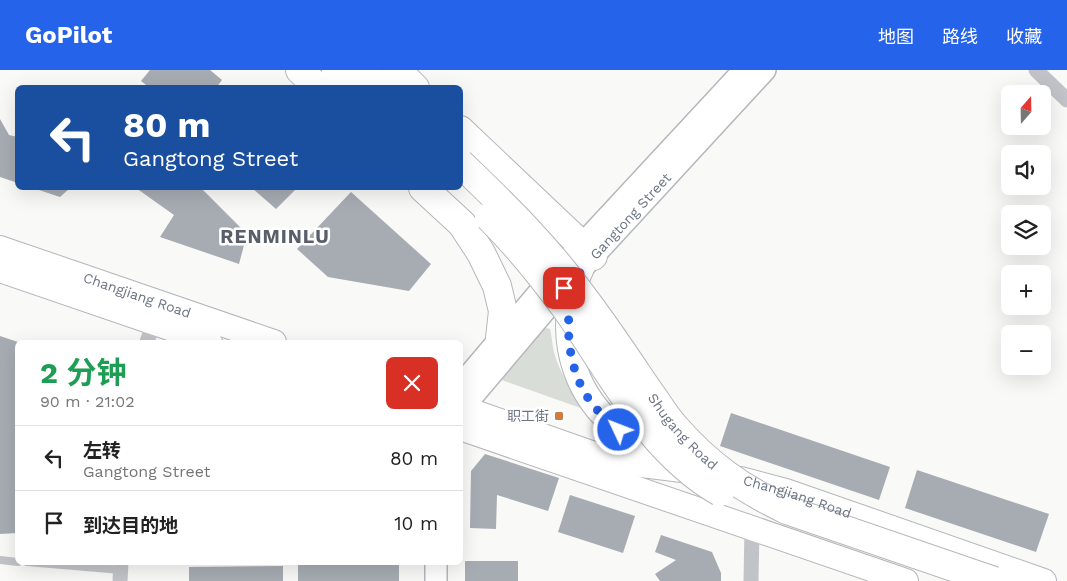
<!DOCTYPE html>
<html lang="zh">
<meta charset="utf-8">
<style>
:root{--surface:#fff;--page:#f2f2f2;--text:#222;--muted:#767676;--line:#e0e0e0;--accent:#2563eb}
body{margin:0;font-family:"Work Sans","Noto Sans SC",sans-serif;background:var(--page);color:var(--text);height:100vh;display:flex;flex-direction:column;font-size:19px;white-space:nowrap}
*{box-sizing:border-box;margin:0}
p{font-size:16px;color:var(--muted)}
.icon{flex:none;width:28px;height:28px;fill:none;stroke:currentColor;stroke-width:2;stroke-linecap:round;stroke-linejoin:round}
.map{position:relative;flex:1;overflow:hidden}
.panel{position:absolute;left:15px;top:270px;width:448px;height:225px;display:flex;flex-direction:column;background:var(--surface);border-radius:8px;box-shadow:0 5px 20px #0002}
.panel>*{flex:none}
.guide{position:absolute;left:15px;top:15px;width:448px;height:105px;border-radius:8px;box-shadow:0 5px 20px #0002;background:#1a4fa0;color:#fff;overflow:hidden}
.needle{width:32px;rotate:20deg}
.tools{position:absolute;left:1001px;top:15px;display:grid;gap:10px}
.tools a{display:grid;place-items:center;width:50px;height:50px;border-radius:8px;background:var(--surface);box-shadow:0 5px 20px #0002;font-size:25px}
.pin{position:absolute;display:grid;place-items:center;width:42px;height:42px;color:#fff;margin:-21px;border-radius:10px;box-shadow:0 2px 8px #0006}
.me{position:absolute;width:55px;margin:-28px;rotate:313deg;stroke-linejoin:round;filter:drop-shadow(0 0 4px #0008)}
.turn{display:flex;align-items:center;gap:18px;height:105px;padding:0 25px;font-size:22px}
.turn .icon{width:65px;height:65px;stroke-width:2.5}
.turn b{display:block;font-size:35px;line-height:42px}
.round{display:grid;place-items:center;flex:none;width:52px;height:52px;border-radius:8px;background:var(--page)}
.summary{display:flex;align-items:center;justify-content:space-between;height:85px;padding:0 25px}
h1{font-size:30px;font-weight:700;line-height:38px;color:#1e9e55}
ul{padding:0;list-style:none}
li{display:flex;align-items:center;gap:15px;height:65px;padding:0 25px;border-top:1px solid var(--line)}
li div{flex:1}
li b{display:block;font-size:19px}
li em{font-style:normal}
header{display:flex;align-items:center;gap:30px;box-sizing:border-box;height:70px;padding:0 25px;background:var(--accent);color:#fff}
header strong{font-size:24px}
nav{display:flex;gap:28px;margin-inline-start:auto;font-size:18px}
.map>svg:first-child{display:block}
</style>
<header>
<strong>GoPilot</strong>
<nav><a>地图</a><a>路线</a><a>收藏</a></nav>
</header>
<div class="map">
<svg width="1067" height="511" viewBox="0 0 1067 511">
<rect width="100%" height="100%" fill="#f9f9f7"/>
<path fill="#d8ddd7" d="M546,258L550,259C552,266 552,274 554,282C560,305 573,324 589,341L496,308L540,260Z"/>
<g fill="#a7acb3">
<path d="M150,0H210L222,10L216,18H150L141,11Z"/>
<path d="M0,49L9,65L18,67V113L0,107Z"/>
<path d="M33,118H70L60,127Z"/>
<path d="M136,118H201L247,164L239,194L160,167L174,145Z"/>
<path d="M252,118H297L276,139Z"/>
<path d="M351,122L431,194L409,221L328,207L297,179Z"/>
<path d="M0,266L18,272V463L0,464Z"/>
<path d="M731,343L890,397L879,430L720,376Z"/>
<path d="M485,384L559,408L548,441L497,425L496,459L470,458L471,401Z"/>
<path d="M917,400L1049,444L1036,482L905,438Z"/>
<path d="M570,425L635,446L623,483L558,462Z"/>
<path d="M661,465L712,482L721,503V511H660L655,504L676,490L655,482Z"/>
<rect x="465" y="491" width="53" height="20"/>
<rect x="298" y="495" width="101" height="16"/>
<path d="M283,496V511H189V497Z"/>
</g>
<g fill="none" stroke-linecap="round" stroke-linejoin="round">
<g stroke="#b4b7bc" stroke-width="24">
<g id="secondary">
<path d="M460,316L552,207L744,0"/>
<path id="s1" d="M460,341L564,218L765,0"/>
<path d="M436,511V492"/>
</g>
</g>
<g stroke="#b3b6ba" stroke-width="26">
<g id="primary">
<path id="s2" d="M0,178L274,272"/>
<path d="M582,198C579,206 574,214 572,223C560,275 576,326 619,360C634,372 655,380 673,388"/>
<path d="M0,200L210,272"/>
<path d="M460,337L600,386L634,394L698,402"/>
<path d="M460,358L906,511"/>
<path id="s3" d="M741,409L786,421L1044,511"/>
</g>
</g>
<g stroke="#b5b7bb" stroke-width="30">
<g id="highway">
<path d="M300,0L318,18"/>
<path d="M336,0L354,18"/>
<path d="M362,0L381,18"/>
<path d="M397,0L415,18"/>
<path d="M460,60L593,186"/>
<path d="M423,118L462,154L481,183L497,216L503,241L500,268"/>
</g>
</g>
<g stroke="#c1c3c8" stroke-width="8">
<path d="M0,490L18,492"/>
<path d="M27,492L121,500"/>
</g>
<g stroke="#c1c3c8" stroke-width="15">
<path d="M1036,0L1067,30"/>
<path d="M147,272L156,245"/>
<path d="M120,511L121,492"/>
<path d="M751,511L752,458"/>
</g>
<use href="#secondary" stroke="#fff" stroke-width="21"/>
<use href="#primary" stroke="#fff" stroke-width="24"/>
<use href="#highway" stroke="#fff" stroke-width="28"/>
<g stroke="#b5b7bb" stroke-width="30" stroke-linecap="butt">
<g id="highway-bridge">
<path id="s4" d="M460,93C504,135 547,177 583,227C606,257 627,289 648,320C657,332 665,346 675,357C708,395 741,418 787,440L994,511"/>
<path d="M489,147C518,176 543,207 567,240C613,305 649,381 720,422"/>
</g>
</g>
<use href="#highway-bridge" stroke="#fff" stroke-width="28"/>
</g>
<g fill="none" stroke-linecap="round" stroke-linejoin="round">
<path stroke="#2563eb" stroke-width="9" stroke-dasharray="0 16.2" d="M564,218L582,198C579,206 574,214 572,223C564,260 569,306 594,336C601,345 611,353 619,360"/>
</g>
<rect fill="#cf7c41" stroke="#fff" stroke-width="2" x="554" y="341" width="10" height="10" rx="2.5"/>
<g text-anchor="middle" dominant-baseline="central" stroke-width="5" stroke-linejoin="round" paint-order="stroke">
<g font-size="14" fill="#6c7584" stroke="#fff">
<text stroke="none"><textPath href="#s1" startOffset="259">Gangtong Street</textPath></text>
<text stroke="none"><textPath href="#s2" startOffset="145">Changjiang Road</textPath></text>
<text stroke="none"><textPath href="#s4" startOffset="350">Shugang Road</textPath></text>
<text stroke="none"><textPath href="#s3" startOffset="59">Changjiang Road</textPath></text>
</g>
<g font-size="14" fill="#6c7584" stroke="#fff" text-anchor="end">
<text x="549" y="346">职工街</text>
</g>
<g font-size="19" font-weight="bold" letter-spacing="1" fill="#595f6a" stroke="#fff">
<text x="275" y="166">RENMINLU</text>
</g>
</g>
</svg>
<div class="tools">
<a><svg class="needle" viewBox="-14 -14 28 28"><path d="M0-13l5 13h-10z" fill="#e53935"/><path d="M0 13l5-13h-10z" fill="#767676"/></svg></a>
<a><svg class="icon" aria-label="sound" viewBox="0 0 24 24"><path d="M4 9h4l5-4v14l-5-4H4zM17 9q2 3 0 6"/></svg></a>
<a><svg class="icon" aria-label="layers" viewBox="0 0 24 24"><path d="M12 4l9 5-9 5-9-5zM3 14l9 5 9-5"/></svg></a>
<a>+</a>
<a>−</a>
</div>
<div class="pin" style="left:564px;top:218px;background:#d93025"><svg class="icon" aria-label="arrive" viewBox="0 0 24 24"><path d="M6 21V4h12l-3 4 3 4H6"/></svg></div>
<svg class="me" style="left:619px;top:360px" viewBox="-20 -20 40 40"><circle r="17" fill="#2563eb" stroke="#fff" stroke-width="3"/><path d="M0-11L8 9 0 5-8 9z" fill="#fff"/></svg>
<div class="guide">
<div class="turn"><svg class="icon" aria-label="left" viewBox="0 0 24 24"><path d="M17 20v-9H6M10 6l-5 5 5 5"/></svg><div><b>80 m</b>Gangtong Street</div></div>
</div>
<section class="panel">
<div class="summary"><div><h1>2 分钟</h1><p>90 m · 21:02</p></div><a class="round" style="background:#d93025;color:#fff"><svg class="icon" aria-label="close" viewBox="0 0 24 24"><path d="M6 6l12 12M18 6L6 18"/></svg></a></div>
<ul>
<li><svg class="icon" aria-label="left" viewBox="0 0 24 24"><path d="M17 20v-9H6M10 6l-5 5 5 5"/></svg><div><b>左转</b><p>Gangtong Street</p></div><em>80 m</em></li>
<li><svg class="icon" aria-label="arrive" viewBox="0 0 24 24"><path d="M6 21V4h12l-3 4 3 4H6"/></svg><div><b>到达目的地</b></div><em>10 m</em></li>
</ul>
</section>
</div>
